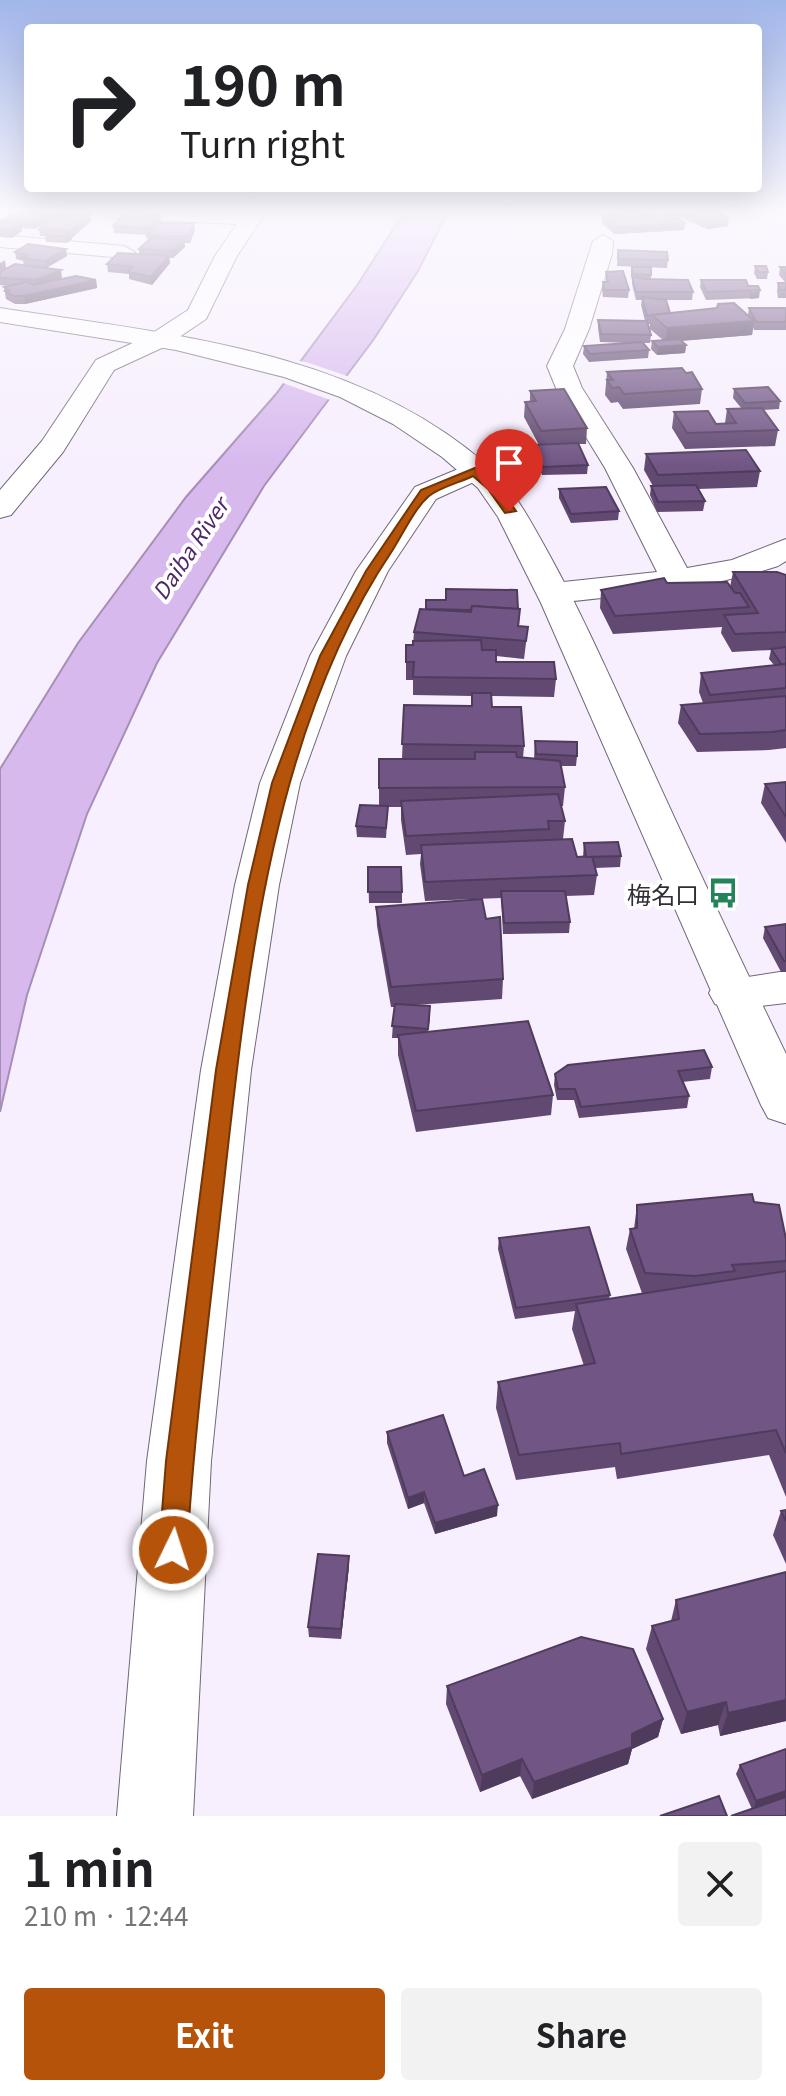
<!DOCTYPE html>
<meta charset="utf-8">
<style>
:root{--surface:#fff;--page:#f2f2f2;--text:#202124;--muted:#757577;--accent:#b45309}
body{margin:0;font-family:Georgia,"Noto Sans JP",serif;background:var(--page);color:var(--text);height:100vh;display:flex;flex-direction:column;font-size:30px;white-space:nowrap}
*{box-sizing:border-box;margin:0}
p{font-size:26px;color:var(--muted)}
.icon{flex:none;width:44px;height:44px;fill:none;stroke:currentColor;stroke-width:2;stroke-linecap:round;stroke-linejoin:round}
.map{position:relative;height:1816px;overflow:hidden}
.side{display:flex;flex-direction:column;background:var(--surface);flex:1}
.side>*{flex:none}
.top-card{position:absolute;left:24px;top:24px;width:738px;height:168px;border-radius:8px;box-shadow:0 8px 32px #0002;background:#fff;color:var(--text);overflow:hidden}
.pin{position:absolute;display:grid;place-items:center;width:68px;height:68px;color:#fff;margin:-82px -34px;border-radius:50% 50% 50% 0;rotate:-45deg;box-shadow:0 0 8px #0007}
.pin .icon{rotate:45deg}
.me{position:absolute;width:88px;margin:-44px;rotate:4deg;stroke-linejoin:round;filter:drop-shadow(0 0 6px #0008)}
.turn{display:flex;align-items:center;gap:28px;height:168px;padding:0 24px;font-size:36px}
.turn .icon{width:104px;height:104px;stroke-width:2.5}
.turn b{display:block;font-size:56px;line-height:68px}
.round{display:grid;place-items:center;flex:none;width:84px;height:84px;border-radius:8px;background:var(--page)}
.summary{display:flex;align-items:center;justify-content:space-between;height:136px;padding:0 24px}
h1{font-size:48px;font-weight:700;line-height:60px}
.button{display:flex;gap:16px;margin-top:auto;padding:16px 24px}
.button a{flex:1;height:92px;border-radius:8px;background:var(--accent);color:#fff;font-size:32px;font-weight:700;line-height:92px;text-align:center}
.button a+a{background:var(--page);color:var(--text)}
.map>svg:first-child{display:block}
</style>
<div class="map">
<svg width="786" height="1816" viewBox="0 0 786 1816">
<rect width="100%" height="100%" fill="#f7effd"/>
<path fill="#d7b9ee" stroke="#a68fb6" stroke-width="2" d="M404,212H448L418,271L374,339L264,486L157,663L87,814L27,995L0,1112V769L78,643L186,497L276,394L358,284Z"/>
<path fill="#f7effd" d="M296,360L309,363L350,377L333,401L280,382Z"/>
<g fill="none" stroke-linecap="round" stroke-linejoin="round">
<g stroke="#706777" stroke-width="2">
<g id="minor">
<path d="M103,212H266L237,256L206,319L166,346L114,370L63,452L11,515L0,518V490L42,441L96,360L148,336L188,310L215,256L237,224L113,218Z"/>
<path d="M0,235L124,246L135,252L124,258L0,247Z"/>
<path d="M603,235L613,241L612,254L589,329L573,366L582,388L633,468L687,568L732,560L786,539V561L778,566C705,590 630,595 554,603L542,600L537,593L542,586L554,583L657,572L605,468L556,388L547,366L565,329L593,241Z"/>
<path d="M475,462L485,465L489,471L485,477L436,499L388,571L346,656L300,783L279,885L251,1070L211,1461L193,1816H117L147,1461L201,1070L235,885L260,783L310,656L356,571L415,487Z"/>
<path d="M786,971V1003L732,1009L715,1004L709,993L715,982Z"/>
</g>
</g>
<g stroke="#706777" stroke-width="2">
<path id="major" d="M0,308C167,334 356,349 488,466C516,491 532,524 550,556C582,614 609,675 637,736C685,842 735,948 786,1054V1124L768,1118L761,1105L541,603L498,517L478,488L442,457L393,424L340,397L284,377L176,350L0,322Z"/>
</g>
<use href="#minor" fill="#fff" fill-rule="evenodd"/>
<use href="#major" fill="#fff" fill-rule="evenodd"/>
</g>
<g fill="#614972">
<path d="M617,212H654V214L646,215L684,230L614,234L602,223V216L621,214Z"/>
<path d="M673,212H717L728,226L707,229L673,214Z"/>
<path d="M10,214L54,217L90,214L91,221L71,238L72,239L67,243L46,242L45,236H40L39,229L52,219L34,229L22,228V231L12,238L0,237V222L2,223V220L10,215Z"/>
<path d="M161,221L160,223L195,230L190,243H184L185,247L173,258H169L170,263L152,285L129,279V274L108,272L107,264L139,254V249L147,241L148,235L114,233L113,226Z"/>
<path d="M618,250L668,260L667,268L617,266Z"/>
<path d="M15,252L67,256L46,268L62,278L57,280H96L97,288L25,304H15L6,299L4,287L9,286L0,285V272L24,265L23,261L16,259Z"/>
<path d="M755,266L768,272L767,279H757L754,273Z"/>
<path d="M632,267H651V279L693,292L692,300H666L670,313L748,315L749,308H786V330H754L753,327L752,335L681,341L686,345L685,353L657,355L651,349L652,341L663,340L650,329V324H648L651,335L650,343H643L649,350L648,358L589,362L583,354L584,346L631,343L600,342L598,328V320L645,321L641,305L642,300H636L632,284Z"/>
<path d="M780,267H786V283L779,275Z"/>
<path d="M606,272L629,290L628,298L603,297L602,290L603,282H606Z"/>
<path d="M701,280L748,286L759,298L706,300L700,287Z"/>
<path d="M778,283H786V298H778L777,291Z"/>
<path d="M607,372L702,389L700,404L623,409L618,402L611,403L605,395Z"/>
<path d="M734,389L780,401L779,409L763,410L778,430L775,446L685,449L672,428L674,412L716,424L725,423L727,409H742L733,398Z"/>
<path d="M530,391L587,428L586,444H578L588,465L587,474L542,475L533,454V445H539L524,417L525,402L530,401Z"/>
<path d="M646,454L760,471L757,487L698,489L705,501L703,511L657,512L650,495L651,486H653L644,470Z"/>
<path d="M559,489L619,511L618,520L571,523L559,498Z"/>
<path d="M733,572L786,575V748L769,750L697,752L678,723L681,705L703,703L699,692L701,673L774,665L769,659L771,650L732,652L721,633L722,627L613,634L600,608L601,590L667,583L730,587Z"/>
<path d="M420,609H520L519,626L528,627L524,659L496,656V662L556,679L554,697L492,696V707L524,746L523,758L534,759L535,741L577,756L576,766H561L565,787L563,806H561L565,821L563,839L577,857H583L584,843L621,856L620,867L595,868L597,875L594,895L566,896L570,922L569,933L503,934L501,898L425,901L420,864L421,854L406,855L401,820V807H388L386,838L357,837L356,826L379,806V759H402L404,705L471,706L472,696L413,695V680H406V662L413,645L414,632Z"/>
<path d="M786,782V843L761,803L765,784Z"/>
<path d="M368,867L402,892V903H369Z"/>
<path d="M376,907L486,919L503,979L502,999L415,1005L430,1018L428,1032L553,1095L551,1115L416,1132L398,1055V1038H392L394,1007H391L377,926Z"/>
<path d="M786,924V972H781L763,938L765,927Z"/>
<path d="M712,1067L710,1079L682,1082L689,1096L687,1108L579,1118L574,1100H557L554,1085L555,1074Z"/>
<path d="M754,1202L786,1239V1497L769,1455L617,1479L615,1467L516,1480L496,1408L498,1382L584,1366L572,1329L575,1311L515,1319L498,1249L499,1238L610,1295L609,1299L642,1293L626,1249L630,1229H634L637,1205Z"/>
<path d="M387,1432L464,1476L497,1516L435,1534L424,1503L408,1509L387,1443Z"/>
<path d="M786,1510V1564L773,1535L781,1511Z"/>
<path d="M349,1556V1566L341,1639L309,1637L308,1627Z"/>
<path d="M786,1572V1721L720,1736L718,1725L681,1734L646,1649L652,1626L671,1621L676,1600Z"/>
<path d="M447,1686L663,1719L658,1737L632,1749L628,1764L532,1799L520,1776L480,1792L446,1704Z"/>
<path d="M740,1765L786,1816L752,1809L736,1774Z"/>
</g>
<g fill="#4f3c5d">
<path d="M50,212H53L54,218L34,229L32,222Z"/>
<path d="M90,214L91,221L72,238L71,231Z"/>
<path d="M160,214L161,221L150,235L149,228Z"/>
<path d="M728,219V226L707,229L708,222Z"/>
<path d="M194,223L195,230L190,243L189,236Z"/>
<path d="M685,223L684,230L614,234L615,227Z"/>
<path d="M21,224L22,231L12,238L11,231Z"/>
<path d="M71,232L72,239L67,243L66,236Z"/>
<path d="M184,240L185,247L173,258L172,251Z"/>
<path d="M66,249L67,256L46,268L45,261Z"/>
<path d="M169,256L170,263L152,285L151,277Z"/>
<path d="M5,260L6,268L0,271V263Z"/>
<path d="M61,270L62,278L37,288L36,280Z"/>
<path d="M96,280L97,288L25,304L24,296Z"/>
<path d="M760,290L759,298L750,299L751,292Z"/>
<path d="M754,321L752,335L665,342L667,328Z"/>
<path d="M686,345L685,353L657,355L658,347Z"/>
<path d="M424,1492V1503L408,1509V1498Z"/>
<path d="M498,1505L497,1516L435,1534V1523Z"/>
<path d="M349,1556V1566L341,1639V1629Z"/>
<path d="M786,1700V1721L720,1736L728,1713Z"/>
<path d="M726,1702L718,1725L681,1734L687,1712Z"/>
<path d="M663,1719L658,1737L632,1749L628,1764L532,1799L534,1782Z"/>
<path d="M522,1759L520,1776L480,1792L482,1775Z"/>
<path d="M786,1791V1799L753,1811L756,1801Z"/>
</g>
<g fill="#715585" stroke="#4f3c5d" stroke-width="2">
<path d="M12,212H50L32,222L2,220L13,214H10Z"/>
<path d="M630,212H641L650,216L673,214L685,223L615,227L602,216Z"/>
<path d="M686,212H717L728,219L708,222Z"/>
<path d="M59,213L90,214L71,231L39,229Z"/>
<path d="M124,213L160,214L149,228L113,226Z"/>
<path d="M0,222L21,224L11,231L0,230Z"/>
<path d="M157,223H194L189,236H147Z"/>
<path d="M50,231L71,232L66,236L45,235Z"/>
<path d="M151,238L184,240L172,251L139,249Z"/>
<path d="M28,244L66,249L45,261L23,258L27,255L15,252Z"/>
<path d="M618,250L667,252L668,260L618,259Z"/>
<path d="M118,253L169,256L151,277L128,272L132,267L107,264Z"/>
<path d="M15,264L61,270L36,280L0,278V272Z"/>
<path d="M755,266H766L768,272H758Z"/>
<path d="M632,267H651V275L632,274Z"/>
<path d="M780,267H786V274Z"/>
<path d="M623,271L629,290H604L603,282H608L606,272Z"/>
<path d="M76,276L96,280L24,296H13L5,291L9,290L4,287L27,282L33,285Z"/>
<path d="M632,276L645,279L688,280L693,292H636Z"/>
<path d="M701,280H746L748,286H758L760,290L707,292Z"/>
<path d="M778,283H786V290H780Z"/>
<path d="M642,297L666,300L670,313L647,316Z"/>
<path d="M734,303L754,321L667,328L652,315L717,308L718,304Z"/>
<path d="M749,308H786V322H756Z"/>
<path d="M598,320L647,321L651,335L601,334Z"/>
<path d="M679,339L686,345L658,347L652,341Z"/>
<path d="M642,342L649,350L590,354L584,346Z"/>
<path d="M682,368L686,373L692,372L702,389L624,394L619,387L612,388L607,380H613L607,372Z"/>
<path d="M768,387L780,401L745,403L734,389Z"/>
<path d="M564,389L587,428L541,431L525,402L536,401L530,391Z"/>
<path d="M762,408L778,430L687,433L674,412L708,411L716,424L736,423L727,409Z"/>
<path d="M578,443L588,465L543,467L533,445Z"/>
<path d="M746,450L760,471L658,475L646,454Z"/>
<path d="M696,485L705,501L658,502L651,486Z"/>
<path d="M606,487L619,511L571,514L559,489Z"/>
<path d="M733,572H777L786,575V632L735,634L724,615L758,613Z"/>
<path d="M664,578L667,583L727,582L735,593H740L749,607L615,616L601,590Z"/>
<path d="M446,589L517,590L518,609L472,606L471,610L426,609V600H446Z"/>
<path d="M472,606L520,609L518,626L528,627L526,641L414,632L420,609L471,612Z"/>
<path d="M481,640L482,650H496V662H554L556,679L413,677L414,662H406V645H413V641Z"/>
<path d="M786,647V664L782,665L771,649Z"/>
<path d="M786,664V688L710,695L701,673Z"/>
<path d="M472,693H491L492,707H521L524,746L402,744L404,705L472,706Z"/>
<path d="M786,696V730L772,732L700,734L681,705Z"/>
<path d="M535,741L577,742V756L536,754Z"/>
<path d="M475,752H516L517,757L560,761L565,787L379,788V759H475Z"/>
<path d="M786,782V817L765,784Z"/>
<path d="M558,794L565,821H548L549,829L406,836L401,801Z"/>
<path d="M360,805L388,806L386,828L356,826Z"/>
<path d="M572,839L577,857L592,856L597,875L425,882L421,845Z"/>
<path d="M618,842L621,856L586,857L584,843Z"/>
<path d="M368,867H401L402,892H368Z"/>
<path d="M501,891H565L570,922L504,923Z"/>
<path d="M482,899L486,919L500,917L503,979L391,987L376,907Z"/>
<path d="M786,924V961H784L765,927Z"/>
<path d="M395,1004L430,1006L428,1029L392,1026Z"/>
<path d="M528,1021L553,1095L416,1111L398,1035Z"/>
<path d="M704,1050L712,1067L678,1071L689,1096L581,1107L575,1089H558L555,1074L568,1065Z"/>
<path d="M752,1194L754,1202L779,1205L786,1239V1261L732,1265L735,1271L695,1276L645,1273L630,1229L637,1228V1205Z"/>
<path d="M589,1227L610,1295L516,1308L499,1238Z"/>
<path d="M786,1271V1453L776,1430L621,1454L620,1443L519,1455L498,1382L595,1363L576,1304Z"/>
<path d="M443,1415L464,1476L484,1469L498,1505L435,1523L424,1492L408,1498L387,1432Z"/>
<path d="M786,1510V1521L781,1511Z"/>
<path d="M318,1554L349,1556L341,1629L308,1627Z"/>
<path d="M786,1572V1700L728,1713L726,1702L687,1712L652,1626L679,1619L676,1600Z"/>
<path d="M581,1637L633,1649L663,1719L632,1734V1747L534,1782L522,1759L482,1775L447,1686Z"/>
<path d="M786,1749V1791L756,1801L740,1765Z"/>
<path d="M719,1796L727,1816H660Z"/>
<path d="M786,1797V1816H731Z"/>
</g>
<linearGradient id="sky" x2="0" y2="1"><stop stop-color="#a1b6ea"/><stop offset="0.45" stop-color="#fbf8fe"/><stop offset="1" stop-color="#fbf8fe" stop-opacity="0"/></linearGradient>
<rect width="786" height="467" fill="url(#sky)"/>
<path fill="#b45309" stroke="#753606" stroke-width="2" d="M475,468L497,484L516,511L505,513L488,489L473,476C461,482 440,487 429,496C414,509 403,534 392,551C269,733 246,987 222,1200C209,1317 194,1433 187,1550L183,1559L173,1563L163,1559L159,1550L166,1461L216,1070L248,885L272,783L320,656L366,571L421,490Z"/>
<defs>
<g id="bus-bare" transform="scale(2.4)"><path d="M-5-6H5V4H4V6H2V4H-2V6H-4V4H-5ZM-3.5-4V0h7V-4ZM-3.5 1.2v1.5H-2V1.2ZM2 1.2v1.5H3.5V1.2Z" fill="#25835b" stroke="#fff" stroke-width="2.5" paint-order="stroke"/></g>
</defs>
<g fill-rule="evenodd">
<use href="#bus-bare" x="723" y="893"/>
</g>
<g text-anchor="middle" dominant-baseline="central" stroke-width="8" stroke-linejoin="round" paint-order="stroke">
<g font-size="22" font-style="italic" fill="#4f2867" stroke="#fff">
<text transform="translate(189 548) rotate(-56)">Daiba River</text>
</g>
<g font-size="24" fill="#322e35" stroke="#fff" text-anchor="end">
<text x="699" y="893">梅名口</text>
</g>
</g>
</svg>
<div class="pin" style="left:509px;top:511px;background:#d93025"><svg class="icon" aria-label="arrive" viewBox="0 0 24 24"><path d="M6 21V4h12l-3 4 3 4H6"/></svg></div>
<svg class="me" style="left:173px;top:1550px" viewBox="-20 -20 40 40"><circle r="17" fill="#b45309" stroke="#fff" stroke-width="3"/><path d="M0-11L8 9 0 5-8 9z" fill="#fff"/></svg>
<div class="top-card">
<div class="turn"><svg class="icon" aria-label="right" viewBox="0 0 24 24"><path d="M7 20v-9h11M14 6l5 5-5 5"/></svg><div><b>190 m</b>Turn right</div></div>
</div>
</div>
<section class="side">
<div class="summary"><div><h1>1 min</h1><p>210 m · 12:44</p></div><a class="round"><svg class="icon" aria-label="close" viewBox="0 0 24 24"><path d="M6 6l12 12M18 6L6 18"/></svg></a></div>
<div class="button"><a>Exit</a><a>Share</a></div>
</section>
